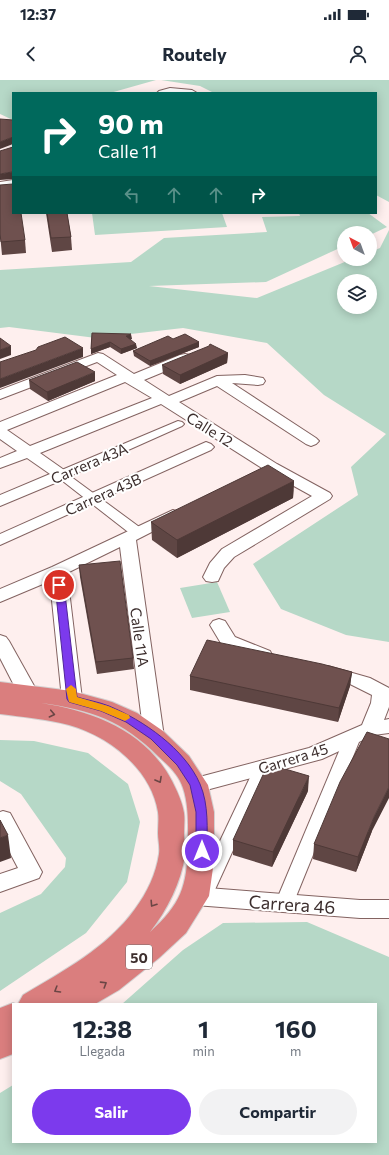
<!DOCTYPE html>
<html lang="es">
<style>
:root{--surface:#fff;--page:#f2f2f3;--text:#1f2937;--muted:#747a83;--accent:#7c3aed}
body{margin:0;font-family:Commissioner,sans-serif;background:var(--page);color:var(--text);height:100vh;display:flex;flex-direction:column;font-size:15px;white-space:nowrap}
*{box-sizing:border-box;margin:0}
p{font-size:13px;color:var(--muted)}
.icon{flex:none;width:22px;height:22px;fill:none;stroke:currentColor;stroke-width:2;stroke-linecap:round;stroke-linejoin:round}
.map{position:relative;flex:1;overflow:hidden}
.details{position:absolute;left:12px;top:923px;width:365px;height:140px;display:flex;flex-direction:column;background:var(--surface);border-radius:0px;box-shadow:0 2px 10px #0003}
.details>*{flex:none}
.hud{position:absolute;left:12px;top:12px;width:365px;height:122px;border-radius:0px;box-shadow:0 2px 10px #0003;background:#00695c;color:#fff;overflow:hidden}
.needle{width:26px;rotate:319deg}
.tools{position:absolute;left:337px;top:146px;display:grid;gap:8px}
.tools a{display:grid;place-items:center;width:40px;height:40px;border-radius:50%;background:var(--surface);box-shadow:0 2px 10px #0003;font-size:20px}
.pin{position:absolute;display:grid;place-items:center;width:34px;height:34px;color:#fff;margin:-17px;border:2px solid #fff;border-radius:50%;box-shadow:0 1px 4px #0007}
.me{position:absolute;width:44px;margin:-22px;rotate:0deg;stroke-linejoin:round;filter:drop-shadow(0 0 3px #0008)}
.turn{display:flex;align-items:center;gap:14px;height:84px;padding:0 20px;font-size:18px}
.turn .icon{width:52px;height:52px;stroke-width:2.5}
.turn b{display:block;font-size:28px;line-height:34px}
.lanes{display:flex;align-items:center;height:38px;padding:0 20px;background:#0003;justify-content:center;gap:20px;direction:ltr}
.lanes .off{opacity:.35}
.eta{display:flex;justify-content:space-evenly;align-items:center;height:68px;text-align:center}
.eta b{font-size:24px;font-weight:700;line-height:28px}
.primary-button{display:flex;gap:8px;margin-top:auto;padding:8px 20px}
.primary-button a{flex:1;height:46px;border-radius:24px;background:var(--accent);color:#fff;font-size:16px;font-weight:700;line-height:46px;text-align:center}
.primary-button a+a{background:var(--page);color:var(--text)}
.status{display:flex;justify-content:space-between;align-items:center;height:28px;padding:0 20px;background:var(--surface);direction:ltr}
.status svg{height:11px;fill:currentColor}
header{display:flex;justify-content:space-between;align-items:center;height:52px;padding:0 20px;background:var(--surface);font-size:18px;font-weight:700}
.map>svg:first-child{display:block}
</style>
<div class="status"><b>12:37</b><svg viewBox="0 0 49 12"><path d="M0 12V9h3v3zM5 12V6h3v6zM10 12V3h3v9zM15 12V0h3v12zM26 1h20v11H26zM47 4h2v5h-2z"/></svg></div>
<header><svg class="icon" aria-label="back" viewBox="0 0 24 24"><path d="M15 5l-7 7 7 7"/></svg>Routely<svg class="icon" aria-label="person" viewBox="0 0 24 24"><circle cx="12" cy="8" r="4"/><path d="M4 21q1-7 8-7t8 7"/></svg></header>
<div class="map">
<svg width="389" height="1075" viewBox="0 0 389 1075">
<rect width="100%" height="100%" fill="#feefee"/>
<g fill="#b6d8c7" fill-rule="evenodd">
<path d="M0,0H156L110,13H13V40L0,34Z"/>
<path d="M161,0H389V122L376,115V13H214L200,6Z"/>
<path d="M92,133H222L227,147L95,155Z"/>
<path d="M299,133H368L387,147L370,155V153H344V166L266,202L149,206L257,218L352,179H370V172L380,168L389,150V562L346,555L281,529L253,484L358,415L351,387L386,354L324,315L267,263L183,248L96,258L9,247L0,248V190L131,182L164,158L267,152L262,137L300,136ZM344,201H370V227H344Z"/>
<path d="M217,502L230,532L192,538L180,508Z"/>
<path d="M0,660L34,661L88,673L128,704L140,742L127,802L86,853L0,911V833L41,814L65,787L66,778L21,714L0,701Z"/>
<path d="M307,842L389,877V1075H0V1013L13,1005V1062H376V924H122L183,870L223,843Z"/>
</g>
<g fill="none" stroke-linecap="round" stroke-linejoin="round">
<g stroke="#836361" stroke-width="2">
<g id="pedestrian">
<path d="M178,341L182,342L184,344L182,346L70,396L142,449L143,452L142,455H132L55,395L57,392Z"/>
<path d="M353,652L358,653L361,657L293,824L290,829L284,831L278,829L275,824L345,657L348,653Z"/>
<path d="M263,681L269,683L271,687L213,814L210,819L204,821L198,819L195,814L255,687L257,683Z"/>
</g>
</g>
<g stroke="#836361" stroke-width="2">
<g id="minor">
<path d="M170,8L192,10L197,13H157L159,11Z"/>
<path d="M13,100V106L0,108V102Z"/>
<path d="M98,273L103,274L134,294L180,275L185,274L190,275L192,278L190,281L144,300L169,316L217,296L245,295L263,298L265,301L263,304L258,305L232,303L316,358L319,361L316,364L311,366L306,364L217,306L179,322L277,384L330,413L332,416L330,419L234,477L224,488L218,501L212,502L206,501L203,497L210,483L222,469L312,416L265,390L161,324L40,373L67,392L69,395L67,398L0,426V415L50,394L27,378L0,388V378L17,371L0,359V342L117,295L97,282L0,319V310ZM125,302L152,318L30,366L7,350Z"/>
<path d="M206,362L211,364L214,367L211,370L0,465V454Z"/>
<path d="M173,430L179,432L181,435L179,438L136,460L164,657L161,662L154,664L147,662L144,657L120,467L67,493L82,619L79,624L72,626L65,624L62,619L50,501L0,522V509L52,487Z"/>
<path d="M219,539L225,541L235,557L270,571L272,575L270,579L263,581L256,579L222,565L210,545L213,541Z"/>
<path d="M0,555L6,557L9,561L38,613L35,618L28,620L21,618L18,613L0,578Z"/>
<path d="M328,586L370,598L389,608V627L384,640L389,639V653L374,655L322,679L195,713L188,710L185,705L188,700L309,668L362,645L371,623L372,615L350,604L321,596L319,592L321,588Z"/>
<path d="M3,731L10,733L42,792L39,798L0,812V794L18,788L0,754V732Z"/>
<path d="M195,807L360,820H389V838H360L195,825L187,822L184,816L187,810Z"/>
</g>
</g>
<g stroke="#d4d1d1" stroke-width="2">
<g id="trunk">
<path d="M0,602L72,611L112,622L137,633L163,651L189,676L208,705L214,732V781L209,816L186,853L159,878L119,910L95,924H18L23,915C63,891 107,868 135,829C147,813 156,794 159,774C160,767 158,760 158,753C158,746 159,739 158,732C151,689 109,656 69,645C47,639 23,637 0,634ZM41,623C92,630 122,640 159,677C168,685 179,695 183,708C189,726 188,745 188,765C187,807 181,824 150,852C167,830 181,803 185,775C186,768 184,761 184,754C184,747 185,740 184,733C182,721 177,711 172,701C146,651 93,631 41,623Z"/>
<path d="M13,923L15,924H13V974L0,979V928Z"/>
</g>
</g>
<use href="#pedestrian" fill="#fff" fill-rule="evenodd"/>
<use href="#minor" fill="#fff" fill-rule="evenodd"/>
<use href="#trunk" fill="#da7e7e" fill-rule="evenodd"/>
</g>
<g fill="#5f4644">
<path d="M46,133H67L71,157L72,170L52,172Z"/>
<path d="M0,154L25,160L26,173L2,175Z"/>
<path d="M92,253L132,259H130L137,268L121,274L110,267L91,274V269Z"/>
<path d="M173,259L199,262V267L150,286L134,276L133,271Z"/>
<path d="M228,273L227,283L180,304L163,294L162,285Z"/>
<path d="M29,300L95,301L48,321L30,309Z"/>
<path d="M294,401L293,418L177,478L152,460L151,442Z"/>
<path d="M79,485L133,578L134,589L97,594L80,497Z"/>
<path d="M352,592L350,606L338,642L190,610V596Z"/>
<path d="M308,711L272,787L233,775V760Z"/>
<path d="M372,751L356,792L313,779L314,764Z"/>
</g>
<g fill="#4e3937">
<path d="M13,57V64L0,69V62Z"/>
<path d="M12,92L13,99L0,100V94Z"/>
<path d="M131,254L132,259L126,261V256Z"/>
<path d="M110,262V267L91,274V269Z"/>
<path d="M199,262V267L150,286V281Z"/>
<path d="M136,264L137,268L121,274V269Z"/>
<path d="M11,266V275L0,279V270Z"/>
<path d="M83,268V277L0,308V299Z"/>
<path d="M228,273L227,283L180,304V295Z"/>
<path d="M95,292V301L48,321L47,312Z"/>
<path d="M294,401L293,418L177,478V460Z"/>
<path d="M352,592L350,606L338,642L339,628Z"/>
<path d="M309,696L308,711L272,787L273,772Z"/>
<path d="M389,707V718L372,751L356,792L358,777L374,737Z"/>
<path d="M8,755L11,778L0,782V758Z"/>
</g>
<g fill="#6f514f" stroke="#4e3937">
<path d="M0,39L13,40V57L0,62Z"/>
<path d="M13,67V92H12L0,94V71Z"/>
<path d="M13,104V133H21L25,160L1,162L0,154V105Z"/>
<path d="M47,133H67L71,157L51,158Z"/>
<path d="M92,253L131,254L126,256L136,264L121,269L110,262L91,269Z"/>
<path d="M185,254L199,262L150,281L133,271L168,256L173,259Z"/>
<path d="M65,257L83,268L0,299V282L36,270L38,267Z"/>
<path d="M0,258L11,266L0,270Z"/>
<path d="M210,264L228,273L180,295L162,285L209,266Z"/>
<path d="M77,282L95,292L47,312L29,300Z"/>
<path d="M268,385L294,401L177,460L151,442Z"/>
<path d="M120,481L133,578L96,582L79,485Z"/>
<path d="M207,560L322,584L352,592L339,628L190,596Z"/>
<path d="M367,652L389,659V707L374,737L358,777L314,764L340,702Z"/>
<path d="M268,684L309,696L273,772L233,760Z"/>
<path d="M0,740L8,755L0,758Z"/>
</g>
<defs><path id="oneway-chevron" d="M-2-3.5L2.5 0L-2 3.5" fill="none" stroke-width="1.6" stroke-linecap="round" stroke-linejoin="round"/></defs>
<g stroke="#6b4645">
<use href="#oneway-chevron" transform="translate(52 634) rotate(12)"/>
<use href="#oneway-chevron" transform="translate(159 700) rotate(61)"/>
<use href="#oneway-chevron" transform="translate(153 824) rotate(123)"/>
<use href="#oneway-chevron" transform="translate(104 904) rotate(-32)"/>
<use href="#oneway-chevron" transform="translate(57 910) rotate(149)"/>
</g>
<path fill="#7c3aed" stroke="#51269a" d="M59,502L64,505L77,617C87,620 99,622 109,626C143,640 185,669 200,704C209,725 207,749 207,771L206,774L202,775L198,774L196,771V732L190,705L177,685L151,659L126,642L101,631L69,622L67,619L55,505Z"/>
<path fill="#f59e0b" d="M71,605L76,609L77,617L108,626L129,635L130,638L125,641L101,631L69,622L66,609Z"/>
<g text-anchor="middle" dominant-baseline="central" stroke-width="4" stroke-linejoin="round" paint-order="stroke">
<rect fill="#fff" stroke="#766d6c" stroke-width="1" x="126" y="865" width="26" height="24" rx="3"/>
<g font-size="14" font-weight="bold" fill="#3c2e2d">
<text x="139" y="877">50</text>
</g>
<g font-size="15" fill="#3c2e2d" stroke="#fff">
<text transform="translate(210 349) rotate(32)">Calle 12</text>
<text transform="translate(89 383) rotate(-23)">Carrera 43A</text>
<text transform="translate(103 414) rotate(-24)">Carrera 43B</text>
<text transform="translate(140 557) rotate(82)">Calle 11A</text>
<text transform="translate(293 678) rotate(-17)">Carrera 45</text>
</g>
<g font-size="18" fill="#3c2e2d" stroke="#fff">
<text transform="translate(292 824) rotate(4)">Carrera 46</text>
</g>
</g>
</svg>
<div class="tools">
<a><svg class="needle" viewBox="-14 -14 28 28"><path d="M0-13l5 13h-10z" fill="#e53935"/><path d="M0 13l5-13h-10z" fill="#747a83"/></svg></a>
<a><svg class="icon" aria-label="layers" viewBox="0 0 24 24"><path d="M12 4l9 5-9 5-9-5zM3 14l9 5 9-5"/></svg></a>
</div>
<div class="pin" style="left:59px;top:505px;background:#d93025"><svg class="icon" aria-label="arrive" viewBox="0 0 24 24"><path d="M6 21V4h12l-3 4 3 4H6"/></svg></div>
<svg class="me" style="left:202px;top:771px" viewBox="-20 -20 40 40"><circle r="17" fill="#7c3aed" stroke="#fff" stroke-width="3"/><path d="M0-11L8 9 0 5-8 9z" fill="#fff"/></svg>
<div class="hud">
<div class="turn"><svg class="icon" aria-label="right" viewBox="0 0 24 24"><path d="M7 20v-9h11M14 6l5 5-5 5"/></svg><div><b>90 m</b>Calle 11</div></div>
<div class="lanes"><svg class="icon off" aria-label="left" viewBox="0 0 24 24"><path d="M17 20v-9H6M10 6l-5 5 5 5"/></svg><svg class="icon off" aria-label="ahead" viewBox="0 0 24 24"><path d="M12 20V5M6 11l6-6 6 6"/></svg><svg class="icon off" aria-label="ahead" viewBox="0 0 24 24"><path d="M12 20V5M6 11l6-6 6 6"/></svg><svg class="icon" aria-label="right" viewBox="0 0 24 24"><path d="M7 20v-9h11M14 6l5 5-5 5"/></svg></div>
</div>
<section class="details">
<div class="eta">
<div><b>12:38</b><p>Llegada</p></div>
<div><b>1</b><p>min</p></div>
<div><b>160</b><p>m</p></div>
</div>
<div class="primary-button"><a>Salir</a><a>Compartir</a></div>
</section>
</div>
